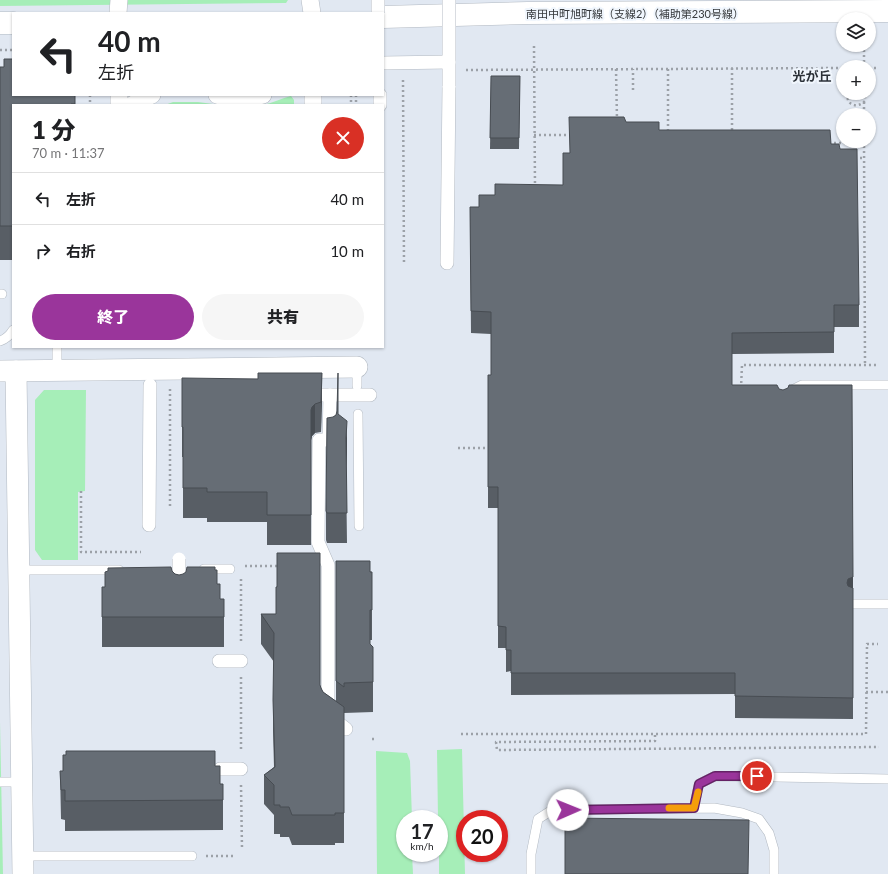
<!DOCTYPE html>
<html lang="ja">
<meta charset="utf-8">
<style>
:root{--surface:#fff;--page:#f6f6f6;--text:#202124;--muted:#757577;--line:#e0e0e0;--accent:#9a359b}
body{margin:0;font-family:Lato,"Noto Sans JP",sans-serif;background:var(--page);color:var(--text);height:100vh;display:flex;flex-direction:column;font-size:15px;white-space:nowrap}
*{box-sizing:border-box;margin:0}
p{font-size:13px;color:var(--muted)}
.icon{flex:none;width:22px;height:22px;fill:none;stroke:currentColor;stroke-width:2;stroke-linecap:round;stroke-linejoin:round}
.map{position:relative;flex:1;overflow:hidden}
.panel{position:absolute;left:12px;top:104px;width:372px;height:244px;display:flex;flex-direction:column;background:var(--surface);border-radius:0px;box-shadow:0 1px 3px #0004}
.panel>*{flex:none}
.hud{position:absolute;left:12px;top:12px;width:372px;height:84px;border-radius:0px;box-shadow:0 1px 3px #0004;background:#fff;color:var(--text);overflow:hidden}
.tools{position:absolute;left:836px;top:12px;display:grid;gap:8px}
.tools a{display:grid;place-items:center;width:40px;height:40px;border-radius:50%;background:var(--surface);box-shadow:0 1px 3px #0004;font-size:20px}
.speed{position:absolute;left:396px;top:810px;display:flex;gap:8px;font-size:20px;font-weight:700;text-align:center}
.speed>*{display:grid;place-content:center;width:52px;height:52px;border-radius:50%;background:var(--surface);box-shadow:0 1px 3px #0004;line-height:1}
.speed small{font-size:10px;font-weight:400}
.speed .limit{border:6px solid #d22;background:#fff;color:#111}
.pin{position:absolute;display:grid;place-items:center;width:34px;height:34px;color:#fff;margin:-17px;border:2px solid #fff;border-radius:50%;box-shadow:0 1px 4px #0007}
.me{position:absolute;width:44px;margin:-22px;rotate:89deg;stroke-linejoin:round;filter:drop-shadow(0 0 3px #0008)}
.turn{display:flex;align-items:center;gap:14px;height:84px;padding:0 20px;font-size:18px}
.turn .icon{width:52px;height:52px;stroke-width:2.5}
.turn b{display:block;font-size:28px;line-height:34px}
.round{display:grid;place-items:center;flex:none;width:42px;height:42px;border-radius:21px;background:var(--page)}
.head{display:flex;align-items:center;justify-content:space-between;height:68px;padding:0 20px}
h1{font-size:24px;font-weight:800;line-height:30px}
.button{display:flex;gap:8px;margin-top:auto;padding:8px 20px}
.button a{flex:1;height:46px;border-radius:24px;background:var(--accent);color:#fff;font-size:16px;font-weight:800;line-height:46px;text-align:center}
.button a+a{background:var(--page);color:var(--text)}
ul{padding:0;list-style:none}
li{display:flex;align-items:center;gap:12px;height:52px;padding:0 20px;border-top:1px solid var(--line)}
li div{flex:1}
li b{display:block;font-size:15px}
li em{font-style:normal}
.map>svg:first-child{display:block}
</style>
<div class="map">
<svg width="888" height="874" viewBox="0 0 888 874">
<rect width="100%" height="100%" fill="#e1e8f2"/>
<g fill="#a6eeb8">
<path d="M0,0H288L286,3L0,6Z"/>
<path d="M291,96L294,100V105H263C273,103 282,98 291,96Z"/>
<path d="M173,102H198L220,105H165Z"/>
<path d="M44,390H86L85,491L78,492V560H42L35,550V400Z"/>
<path d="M0,722L3,874H0Z"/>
<path d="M462,749L465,874H439V819H438L437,750Z"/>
<path d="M376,751L407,753L410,761L412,819H405V853H412L413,874H377Z"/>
</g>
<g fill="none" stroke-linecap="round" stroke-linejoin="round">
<g stroke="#b2b9c2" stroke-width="10">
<g id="service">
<path d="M0,294H2"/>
<path d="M0,341C6,339 10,335 13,330"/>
<path d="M57,347V371"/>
<path d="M357,367V386"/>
<path d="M792,390L802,385H888"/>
<path d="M358,414L359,526"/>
<path d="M204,569H230"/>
<path d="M19,570H119"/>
<path d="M853,604H888"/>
<path d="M0,782H21"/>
<path d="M694,808L699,784L715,776L888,779"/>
<path d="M23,856H192"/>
<path d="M531,874V854L538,819L552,810L714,808L742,813L759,819L769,833L774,850V874"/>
</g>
</g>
<g stroke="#b2b9c2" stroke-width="14">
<g id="pedestrian">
<path d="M380,95V105"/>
<path d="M447,263L449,86"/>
<path d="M322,395H370"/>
<path d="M330,395L329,440H319L318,542L328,565V715L346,729"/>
<path d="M149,525L150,385"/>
<path d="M219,661H241"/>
<path d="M220,769H241"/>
</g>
</g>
<g stroke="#b2b9c2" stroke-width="18">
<g id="minor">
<path d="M310,0L312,13"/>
<path d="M118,13L119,0"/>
<path d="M119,95V105"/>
<path d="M217,95L227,98H251L263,95"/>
<path d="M313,95V105"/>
<path d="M132,105L142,99L152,95"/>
</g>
</g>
<g stroke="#b2b9c2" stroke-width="22">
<g id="tertiary">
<path d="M0,371L357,367"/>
<path d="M16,371L23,874"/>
</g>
</g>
<g stroke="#b2b9c2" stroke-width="23">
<g id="secondary">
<path d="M383,17L528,13L888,11"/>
<path d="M0,23H13"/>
</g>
</g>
<g stroke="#9ca1a8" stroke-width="2.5" stroke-dasharray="2 3" stroke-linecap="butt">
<path d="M864,45V67"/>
<path d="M534,46L535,187"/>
<path d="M0,50H13"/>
<path d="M732,68V132"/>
<path d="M869,68H876"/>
<path d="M616,69L617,120"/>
<path d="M668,69V132"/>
<path d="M466,70L843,68"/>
<path d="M403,80L404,264"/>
<path d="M633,90V69"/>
<path d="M848,93C845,105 857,109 865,101V93"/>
<path d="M90,95V105"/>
<path d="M351,95V105"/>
<path d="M356,95V102"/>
<path d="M864,102V115"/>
<path d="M534,135H573"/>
<path d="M864,141L865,365"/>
<path d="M829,143H864"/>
<path d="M855,158H864"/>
<path d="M741,388L742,365H876"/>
<path d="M170,389V509"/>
<path d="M458,448H489"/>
<path d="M81,491V552H141"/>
<path d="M245,566H280"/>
<path d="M241,579V644"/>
<path d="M241,677V752"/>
<path d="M866,692H888"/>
<path d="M461,734H866L867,644H878"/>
<path d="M655,735V741L496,742L497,750L879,747"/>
<path d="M372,739H376"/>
<path d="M241,785L242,849"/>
<path d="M206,856H234"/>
</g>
<use href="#service" stroke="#fff" stroke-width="9"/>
<use href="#pedestrian" stroke="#fff" stroke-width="13"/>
<use href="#minor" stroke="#fff" stroke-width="17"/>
<use href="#tertiary" stroke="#fff" stroke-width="21"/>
<use href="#secondary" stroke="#fff" stroke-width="22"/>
<g stroke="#b2b9c2" stroke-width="14" stroke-linecap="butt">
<g id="pedestrian-bridge">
<path d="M378,0V13"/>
<path d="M383,63L449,62"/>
<path d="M449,86V0"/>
<path d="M179,559V591"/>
</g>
</g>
<use href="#pedestrian-bridge" stroke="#fff" stroke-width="13"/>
</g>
<g fill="#585e65">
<path d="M0,67L75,95V105H13V260H0Z"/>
<path d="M491,76H520L519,149H490Z"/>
<path d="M626,122L659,130L831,144L840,149L859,305V327H834V353L732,354V385L853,577V719L735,718V694L511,695V671L506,672V648H498V508H488V375H491V334L471,333L470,207H479L495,195L563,185Z"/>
<path d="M322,373L321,432L315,433L312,436L311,440V545H267V522H207V518H183V457H182V427L258,379Z"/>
<path d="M338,414L347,451L346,466L347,543H327L326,540V511L333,417L336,415Z"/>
<path d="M336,561L372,572V640H370V644L373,647V712L344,713V843H335V845H292L289,837H280V834H274V815L264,804V775L274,767L273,730L274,662L261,644V614H276V587L320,685L321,688L323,692L336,701Z"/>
<path d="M172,571L175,574L217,584L220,599H224V647H102V587H105Z"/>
<path d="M63,755L215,766L220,784H223V830L65,831V820L61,819L60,771H63Z"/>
</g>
<g fill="#474c52">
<path d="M322,373V403L321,432V402Z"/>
<path d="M315,404V433L312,436L311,440V545V410L312,407Z"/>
<path d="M347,421V451L346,468V438Z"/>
<path d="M853,577V598L847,583L848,579Z"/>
</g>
<g fill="#666d75" stroke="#474c52">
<path d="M4,59H13V95H75V104H71V105H13V226H0V67H4Z"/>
<path d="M491,76H520L519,138H490Z"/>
<path d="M569,117H624L626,122H659V130H830L831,144H839L840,149H857L859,305H834V332L732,333V385H777L779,389L783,390L788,388L789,385H852L853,577L848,579L847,583L848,586L853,588V698L735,696V673H511V650H506V627L498,626V487H488V375H491V312L471,311L470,207H479V195H495V184L563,185V153H570Z"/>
<path d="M258,373H322L321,402L315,404L312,407L311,410V515H267V492H207V488H183V427H182V378L258,379Z"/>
<path d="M338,373V414L347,421L346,438L347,513H327L326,511L327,418L333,417L336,415L337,411Z"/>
<path d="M277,553H320V685L321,688L323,692L344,707V813H335V815H292L289,807H280V805H274V785L264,775L275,767L273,700L274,633L261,614H276V587H277Z"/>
<path d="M336,561H370V572H372V610H370V644L373,647V682L344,683V687L336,681Z"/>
<path d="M171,567L172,571L175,574L179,575L183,574L186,572L187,567H215V570H217V584H220V599H224V617H102V587H105V572L108,571V568Z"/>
<path d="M66,751H215V766H220V784H223V800L65,801V790H61L60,771H63V755H66Z"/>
<path d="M565,818L749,820L748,874H565Z"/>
</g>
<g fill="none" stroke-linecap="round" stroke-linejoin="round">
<g stroke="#642265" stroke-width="10">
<path id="route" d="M568,810L694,808L699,784L715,776H757"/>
</g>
<use href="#route" stroke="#9a359b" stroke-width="7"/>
<path stroke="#f59e0b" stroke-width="7" d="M669,808H694L698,792"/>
</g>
<g text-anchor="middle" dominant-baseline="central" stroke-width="4" stroke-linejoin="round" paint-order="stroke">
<g font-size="11" fill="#35383b" stroke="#f0f6fd">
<text x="635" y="13">南田中町旭町線（支線2）（補助第230号線）</text>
</g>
<g font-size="13" font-weight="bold" fill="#2b3138" stroke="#f0f6fd">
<text x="812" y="76">光が丘</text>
</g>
</g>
</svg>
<div class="tools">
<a><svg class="icon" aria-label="layers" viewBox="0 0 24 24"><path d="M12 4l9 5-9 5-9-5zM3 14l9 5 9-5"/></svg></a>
<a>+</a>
<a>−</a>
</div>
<div class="speed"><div>17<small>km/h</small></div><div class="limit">20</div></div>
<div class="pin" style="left:757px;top:776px;background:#d93025"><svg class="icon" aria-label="arrive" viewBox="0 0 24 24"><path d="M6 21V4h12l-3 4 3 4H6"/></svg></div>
<svg class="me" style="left:568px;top:810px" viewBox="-20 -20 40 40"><circle r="19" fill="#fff"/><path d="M0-13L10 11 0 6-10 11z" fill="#9a359b"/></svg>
<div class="hud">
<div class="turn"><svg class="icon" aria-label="left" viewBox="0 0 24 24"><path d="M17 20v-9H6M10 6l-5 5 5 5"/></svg><div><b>40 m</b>左折</div></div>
</div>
<section class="panel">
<div class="head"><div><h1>1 分</h1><p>70 m · 11:37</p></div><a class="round" style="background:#d93025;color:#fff"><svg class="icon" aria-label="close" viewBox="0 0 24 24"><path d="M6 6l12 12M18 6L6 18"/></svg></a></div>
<ul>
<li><svg class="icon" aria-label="left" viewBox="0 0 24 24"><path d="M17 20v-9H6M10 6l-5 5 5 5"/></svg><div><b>左折</b></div><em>40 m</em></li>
<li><svg class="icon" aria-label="right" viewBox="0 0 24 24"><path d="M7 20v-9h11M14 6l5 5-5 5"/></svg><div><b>右折</b></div><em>10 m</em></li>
</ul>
<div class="button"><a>終了</a><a>共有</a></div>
</section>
</div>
